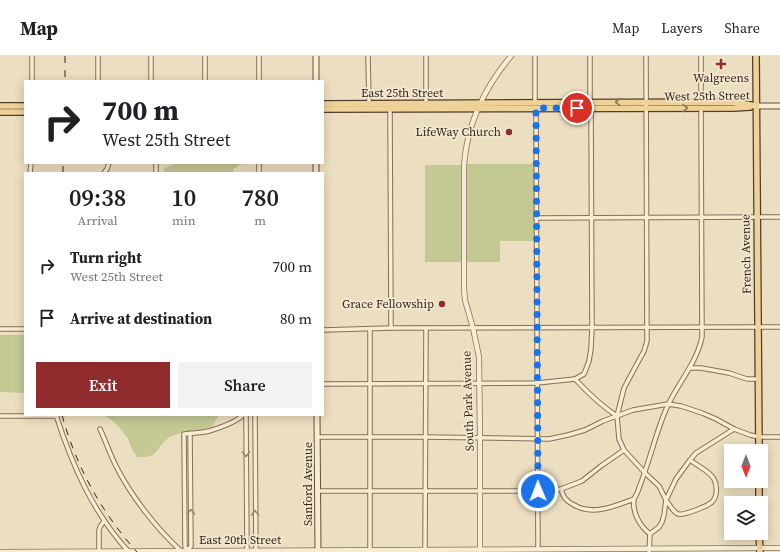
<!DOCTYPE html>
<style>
:root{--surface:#fff;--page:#f2f2f2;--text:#202124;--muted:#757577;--line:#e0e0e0;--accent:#902b2e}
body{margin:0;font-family:"Source Serif 4",serif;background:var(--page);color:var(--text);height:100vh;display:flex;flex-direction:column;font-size:15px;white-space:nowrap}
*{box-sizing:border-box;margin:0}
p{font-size:13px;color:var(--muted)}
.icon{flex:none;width:22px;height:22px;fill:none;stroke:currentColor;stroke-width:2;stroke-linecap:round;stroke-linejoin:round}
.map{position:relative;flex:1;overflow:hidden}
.panel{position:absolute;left:24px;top:116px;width:300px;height:244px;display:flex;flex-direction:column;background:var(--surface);border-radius:0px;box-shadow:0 2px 10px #0003}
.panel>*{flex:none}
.hud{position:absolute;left:24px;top:24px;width:300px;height:84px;border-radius:0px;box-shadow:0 2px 10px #0003;background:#fff;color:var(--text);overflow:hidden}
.needle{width:26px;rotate:180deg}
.controls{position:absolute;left:724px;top:388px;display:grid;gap:8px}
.controls a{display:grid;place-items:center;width:44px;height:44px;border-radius:0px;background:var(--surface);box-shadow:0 2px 10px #0003;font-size:20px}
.pin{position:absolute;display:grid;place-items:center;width:34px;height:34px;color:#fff;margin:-17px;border:2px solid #fff;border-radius:50%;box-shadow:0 1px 4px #0007}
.me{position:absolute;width:44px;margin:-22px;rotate:359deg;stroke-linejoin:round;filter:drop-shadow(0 0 3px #0008)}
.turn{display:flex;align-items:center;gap:14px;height:84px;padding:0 12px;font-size:18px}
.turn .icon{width:52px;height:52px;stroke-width:2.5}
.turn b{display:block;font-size:28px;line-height:34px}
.eta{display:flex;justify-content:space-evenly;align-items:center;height:68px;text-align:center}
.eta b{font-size:24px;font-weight:600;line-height:28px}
.button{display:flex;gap:8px;margin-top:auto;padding:8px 12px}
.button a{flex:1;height:46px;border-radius:0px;background:var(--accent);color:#fff;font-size:16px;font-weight:600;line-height:46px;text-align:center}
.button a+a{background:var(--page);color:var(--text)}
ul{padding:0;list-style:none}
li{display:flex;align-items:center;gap:12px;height:52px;padding:0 12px}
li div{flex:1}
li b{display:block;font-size:15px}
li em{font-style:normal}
header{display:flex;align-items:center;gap:24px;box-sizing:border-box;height:56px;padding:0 20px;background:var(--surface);border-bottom:1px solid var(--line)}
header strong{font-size:19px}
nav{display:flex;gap:22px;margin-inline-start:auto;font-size:14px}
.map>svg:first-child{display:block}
</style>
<header>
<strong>Map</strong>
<nav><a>Map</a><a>Layers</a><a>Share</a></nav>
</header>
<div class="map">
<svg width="780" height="496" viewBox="0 0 780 496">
<rect width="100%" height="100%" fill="#ecdec0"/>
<g fill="#c4c994">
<path d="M177,107H243L233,113L234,117H163L165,112Z"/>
<path d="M465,108H534V185H500V206H465Z"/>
<path d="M425,109H462L461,206H425Z"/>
<path d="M0,279H25V337L0,336Z"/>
<path d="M104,359H219L212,371L204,373L182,376V377C178,378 173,379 170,381C155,391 160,403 137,401L132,393L128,383L122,375L114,366Z"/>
</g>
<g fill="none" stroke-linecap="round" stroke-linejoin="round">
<g stroke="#846f59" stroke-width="5.5">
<g id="minor">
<path d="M32,0V25"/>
<path d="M98,0V25"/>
<path d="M151,0V25"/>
<path d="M205,0V25"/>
<path d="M368,0L369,48"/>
<path d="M426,0V47"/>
<path d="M535,0V47"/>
<path d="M590,0V46"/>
<path d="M646,0L647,285L644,295L624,332L617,360L619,383L624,394L645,417L659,430L666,444L664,459L662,466L659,471L650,478L649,496"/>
<path d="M259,25V0"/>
<path d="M701,46V0"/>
<path d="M536,52L538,493"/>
<path d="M390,53L391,272"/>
<path d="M156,107V117"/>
<path d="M30,117L31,107"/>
<path d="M104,117L107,113L109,107"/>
<path d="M259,117V107"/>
<path d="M536,162L780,161"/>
<path d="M0,273H25"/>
<path d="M370,273V495"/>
<path d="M323,274L391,272L780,271"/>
<path d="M690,312H701L729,317L747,323H758"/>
<path d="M575,323C588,337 600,349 617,360"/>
<path d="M323,328L537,327L575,323L584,318L586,313L589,305L591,293L592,272L591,52"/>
<path d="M56,359C72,409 93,457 129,496"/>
<path d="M246,359L247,496"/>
<path d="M255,359L256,496"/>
<path d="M0,360H57"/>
<path d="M100,373C106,386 110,398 116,410C131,440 156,472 181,495"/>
<path d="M190,377L191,490L188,494L185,491L184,378C192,377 201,377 209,375C219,372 236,366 243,359"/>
<path d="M318,381H425L549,383L568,379L585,374L603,365L633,354L668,348L681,350L702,357L716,363L734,373L750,379L759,381H780"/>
<path d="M690,404C696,409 711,416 714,423C717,429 718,440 712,446C708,450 683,460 678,458C672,455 669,448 666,444L676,423L690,404L696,397L734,373"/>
<path d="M561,433C563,441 566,445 574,449C593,460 615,450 634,443"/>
<path d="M318,435H538L561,433L582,425L601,410L624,394"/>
<path d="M650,478C640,470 632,457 634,443C635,441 637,438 638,435C640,429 643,422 645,415C653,393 658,370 668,349C679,326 697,306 702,281L701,52"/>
<path d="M425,495L426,273"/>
<path d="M99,496V474L100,471L104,465"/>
</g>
</g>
<g stroke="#846f59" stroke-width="6">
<g id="tertiary">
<path d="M0,496L780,492"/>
<path d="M480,496V382L479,301L473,272L465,244L464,233V109C467,68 485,31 511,0"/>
</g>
</g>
<g stroke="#65503c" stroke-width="7">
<g id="secondary">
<path d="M316,25V0"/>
<path d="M756,50H780"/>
<path d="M316,107V117"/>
<path d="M317,359L318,496"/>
</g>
</g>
<g stroke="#513d2d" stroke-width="8">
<g id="primary">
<path d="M756,0L759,395"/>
<path d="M323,48L735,46L756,50"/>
<path d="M0,50H25"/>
<path d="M323,53L734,52L750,51"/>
<path d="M0,56H25"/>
<path d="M759,425V447"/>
<path d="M759,477L760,496"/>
</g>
</g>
<use href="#minor" stroke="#f7ebd2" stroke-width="3.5"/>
<use href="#tertiary" stroke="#f7ebd2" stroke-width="4.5"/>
<use href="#secondary" stroke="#f7ebd2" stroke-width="5"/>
<use href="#primary" stroke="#eed298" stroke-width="5.5"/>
<g stroke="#34271d" stroke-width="1" stroke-dasharray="7 7" stroke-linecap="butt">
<path d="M65,0V25"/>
<path d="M63,117V107"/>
<path d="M62,359C76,410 101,456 137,496"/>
</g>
</g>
<defs><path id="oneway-chevron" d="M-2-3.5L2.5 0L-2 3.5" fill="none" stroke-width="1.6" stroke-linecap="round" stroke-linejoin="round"/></defs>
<g stroke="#917c5a">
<use href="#oneway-chevron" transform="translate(618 46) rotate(180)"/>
<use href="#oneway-chevron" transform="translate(685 52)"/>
</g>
<g stroke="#968978">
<use href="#oneway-chevron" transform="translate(246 398) rotate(89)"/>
<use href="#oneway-chevron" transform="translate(191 456) rotate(-90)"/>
<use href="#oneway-chevron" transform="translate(255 457) rotate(-91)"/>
</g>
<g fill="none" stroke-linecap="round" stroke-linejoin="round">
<path stroke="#1a73e8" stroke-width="7" stroke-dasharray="0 12.6" d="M538,435L536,52H577"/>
</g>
<g fill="#902b2e" stroke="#f3e8cf" stroke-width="1.5">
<path d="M719 2h4v4h4v4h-4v4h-4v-4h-4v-4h4z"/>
<circle cx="509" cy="76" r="4"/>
<circle cx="442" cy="248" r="4"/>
</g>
<g text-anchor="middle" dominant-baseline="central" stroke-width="3.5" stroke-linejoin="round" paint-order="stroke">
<g font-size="12" fill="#34271d" stroke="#f3e8cf" text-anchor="end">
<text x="721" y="22" text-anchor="middle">Walgreens</text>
<text x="501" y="76">LifeWay Church</text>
<text x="434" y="248">Grace Fellowship</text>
</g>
<g font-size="12" fill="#34271d" stroke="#f3e8cf">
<text x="402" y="37">East 25th Street</text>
<text transform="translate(707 40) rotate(-1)">West 25th Street</text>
<text transform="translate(746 198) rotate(-91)">French Avenue</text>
<text transform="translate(468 345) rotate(-92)">South Park Avenue</text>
<text transform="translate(308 428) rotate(-90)">Sanford Avenue</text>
<text x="240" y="484">East 20th Street</text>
</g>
</g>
</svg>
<div class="controls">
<a><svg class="needle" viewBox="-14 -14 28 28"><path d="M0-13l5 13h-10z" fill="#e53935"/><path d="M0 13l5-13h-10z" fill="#757577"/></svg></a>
<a><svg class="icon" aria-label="layers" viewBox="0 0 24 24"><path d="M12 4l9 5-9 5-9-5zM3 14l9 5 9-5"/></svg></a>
</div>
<div class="pin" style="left:577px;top:52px;background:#d93025"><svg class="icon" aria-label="arrive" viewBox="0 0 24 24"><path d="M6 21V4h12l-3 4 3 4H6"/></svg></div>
<svg class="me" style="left:538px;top:435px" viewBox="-20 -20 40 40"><circle r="17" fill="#1a73e8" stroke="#fff" stroke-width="3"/><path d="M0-11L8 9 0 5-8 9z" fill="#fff"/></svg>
<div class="hud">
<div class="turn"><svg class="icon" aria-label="right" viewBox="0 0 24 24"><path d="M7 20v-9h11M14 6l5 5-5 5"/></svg><div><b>700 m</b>West 25th Street</div></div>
</div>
<section class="panel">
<div class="eta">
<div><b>09:38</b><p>Arrival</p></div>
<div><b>10</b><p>min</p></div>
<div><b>780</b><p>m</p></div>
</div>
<ul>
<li><svg class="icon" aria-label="right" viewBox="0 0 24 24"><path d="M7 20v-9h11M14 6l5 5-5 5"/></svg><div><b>Turn right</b><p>West 25th Street</p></div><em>700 m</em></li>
<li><svg class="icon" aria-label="arrive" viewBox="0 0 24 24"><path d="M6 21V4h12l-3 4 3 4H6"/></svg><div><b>Arrive at destination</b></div><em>80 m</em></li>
</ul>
<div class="button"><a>Exit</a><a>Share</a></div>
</section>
</div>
